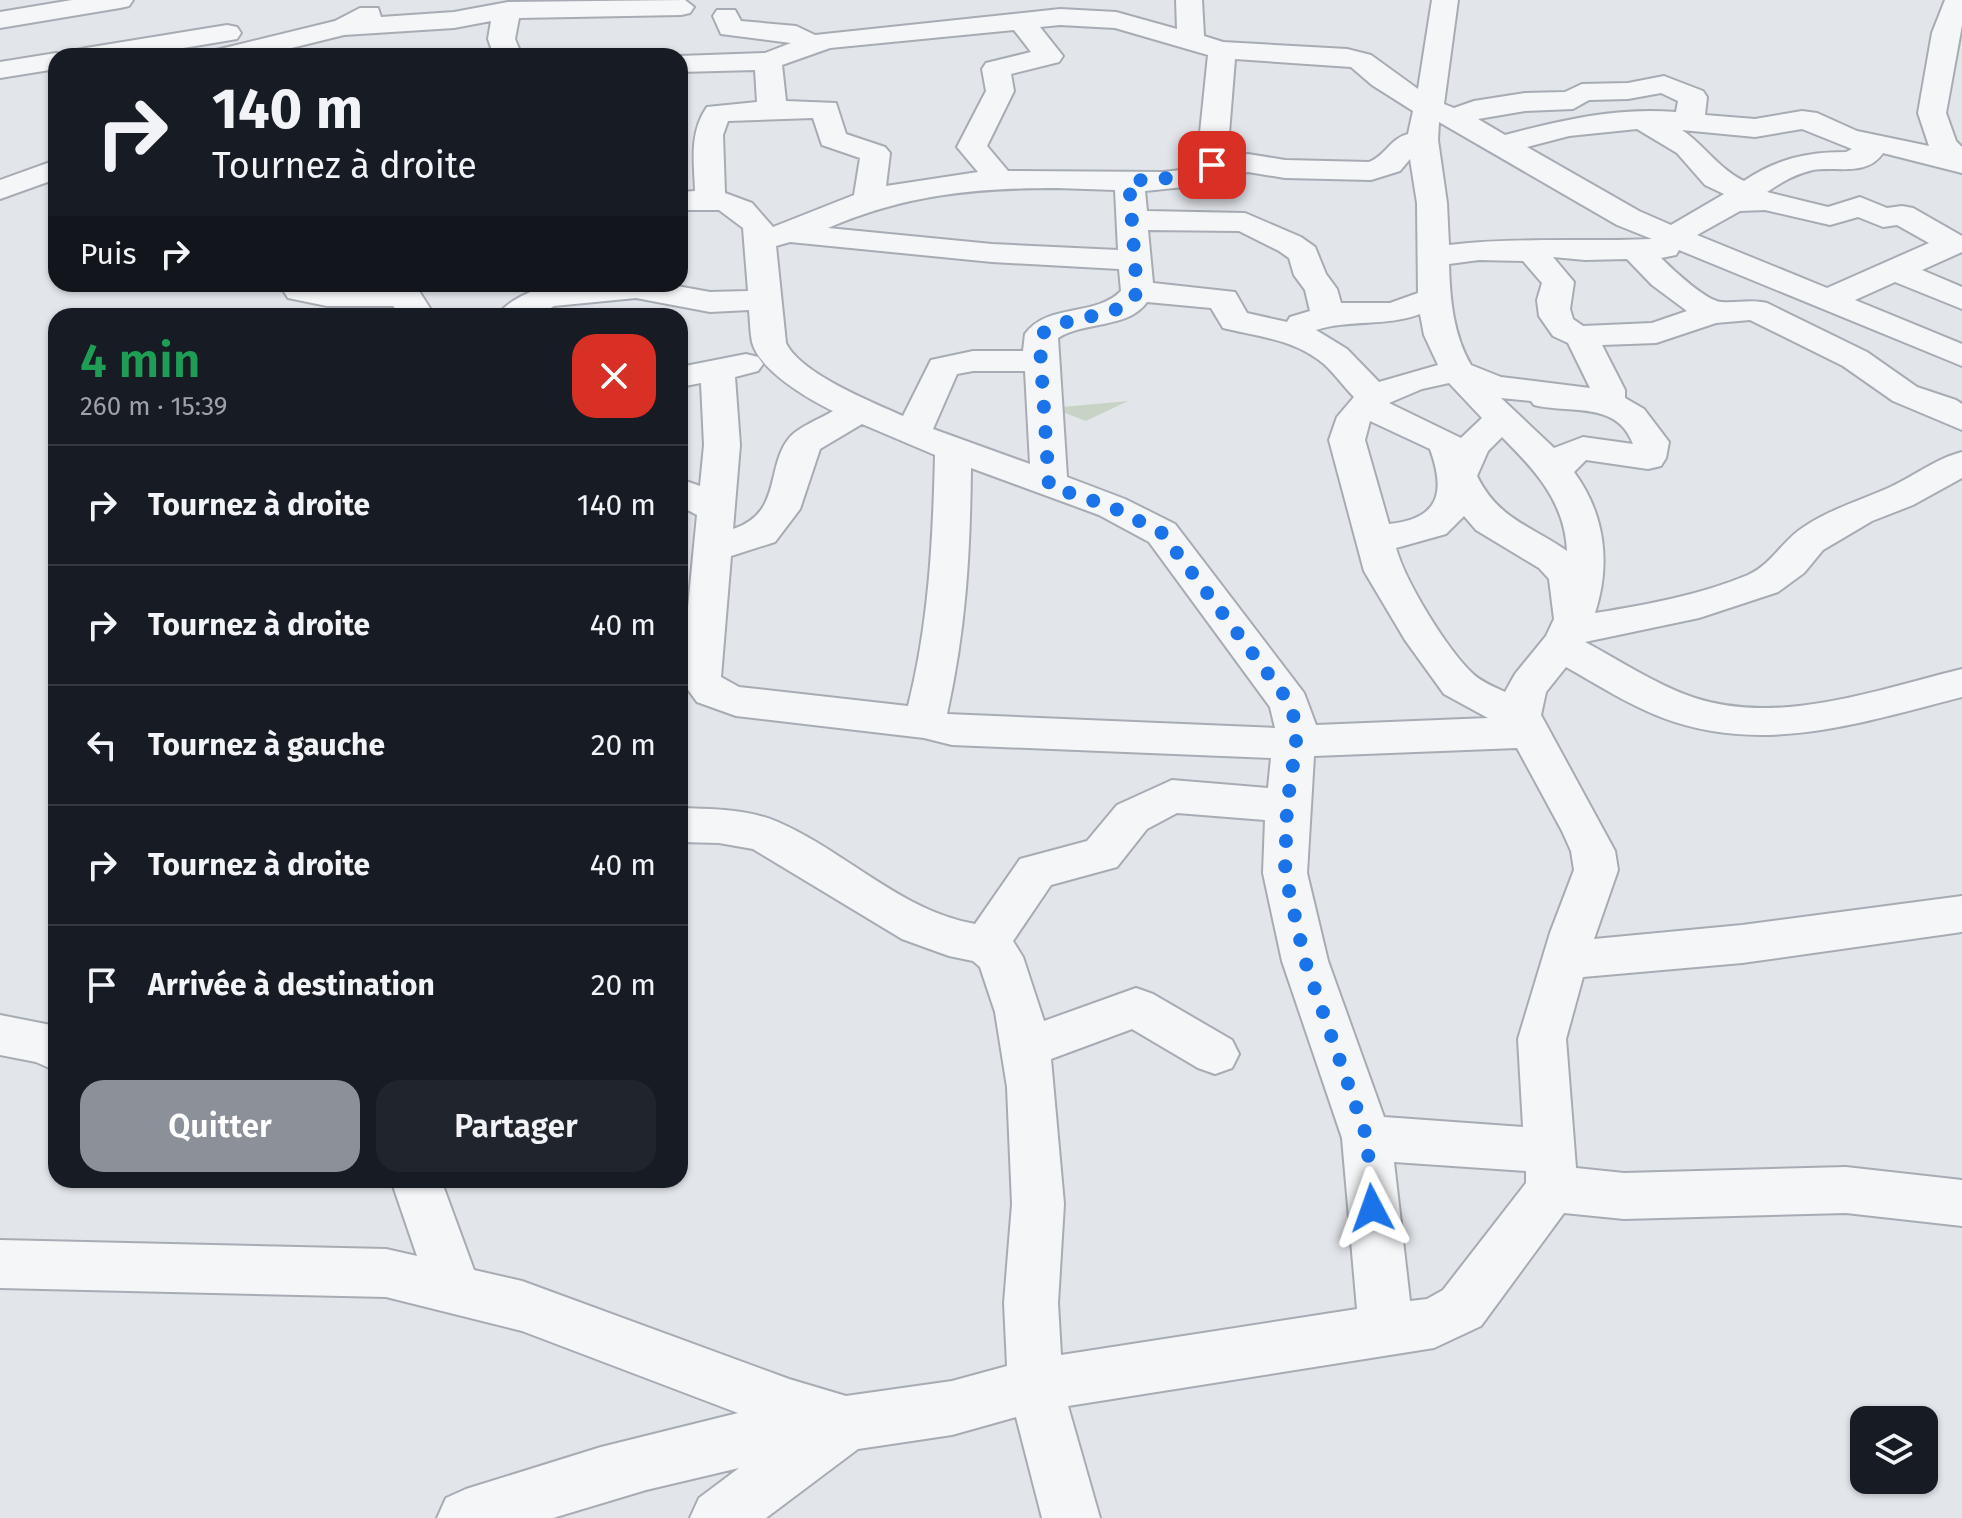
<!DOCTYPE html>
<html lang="fr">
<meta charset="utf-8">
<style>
:root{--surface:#171b24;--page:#20242c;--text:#f1f3f6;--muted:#9ea1a6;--line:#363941;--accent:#8c9099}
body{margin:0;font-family:"Fira Sans",sans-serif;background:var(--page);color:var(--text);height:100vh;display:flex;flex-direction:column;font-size:30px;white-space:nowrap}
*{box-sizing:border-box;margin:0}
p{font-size:26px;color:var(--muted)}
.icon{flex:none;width:44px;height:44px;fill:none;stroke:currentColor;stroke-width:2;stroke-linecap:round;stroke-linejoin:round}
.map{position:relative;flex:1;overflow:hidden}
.side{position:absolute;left:48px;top:308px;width:640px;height:880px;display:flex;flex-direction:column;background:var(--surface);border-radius:24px;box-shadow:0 2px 6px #0004}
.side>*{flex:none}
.hud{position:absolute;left:48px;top:48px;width:640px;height:244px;border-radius:24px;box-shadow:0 2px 6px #0004;background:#171b24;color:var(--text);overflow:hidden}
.tools{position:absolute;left:1850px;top:1406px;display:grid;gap:16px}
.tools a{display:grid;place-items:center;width:88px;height:88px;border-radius:16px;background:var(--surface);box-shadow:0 2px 6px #0004;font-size:40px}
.pin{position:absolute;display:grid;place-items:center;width:68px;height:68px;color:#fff;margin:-34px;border-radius:16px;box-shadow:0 4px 12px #0006}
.me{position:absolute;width:88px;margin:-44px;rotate:356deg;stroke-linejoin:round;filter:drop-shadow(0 0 6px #0008)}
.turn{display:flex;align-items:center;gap:28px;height:168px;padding:0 32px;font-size:36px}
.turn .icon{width:104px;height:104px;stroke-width:2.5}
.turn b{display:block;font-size:56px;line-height:68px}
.then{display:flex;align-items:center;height:76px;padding:0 32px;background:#0003;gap:16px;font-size:30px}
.round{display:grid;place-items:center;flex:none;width:84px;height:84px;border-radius:24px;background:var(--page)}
.overview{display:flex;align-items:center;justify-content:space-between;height:136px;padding:0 32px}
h1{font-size:48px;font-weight:600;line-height:60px;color:#1e9e55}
.button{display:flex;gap:16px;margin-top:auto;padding:16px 32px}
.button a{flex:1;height:92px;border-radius:24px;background:var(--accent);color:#fff;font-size:32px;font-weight:600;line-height:92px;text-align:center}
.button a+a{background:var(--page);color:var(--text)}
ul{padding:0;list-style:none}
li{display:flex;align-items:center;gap:24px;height:120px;padding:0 32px;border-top:2px solid var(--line)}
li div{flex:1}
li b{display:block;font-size:30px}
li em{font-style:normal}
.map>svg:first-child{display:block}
</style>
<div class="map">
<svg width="1962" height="1518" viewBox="0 0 1962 1518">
<rect width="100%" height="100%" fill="#e2e5ea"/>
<path fill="#c7d3c4" d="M1128,401L1086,421L1052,408Z"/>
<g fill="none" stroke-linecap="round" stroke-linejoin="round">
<g stroke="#a7acb4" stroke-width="4">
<g id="street">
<path d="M72,0H133L129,6L120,8L0,28V12Z"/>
<path d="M685,0L694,7L690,13L681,15L519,18L515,39L522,56H494L488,39L491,21L454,28L344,35L259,56H212L216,50L335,21L360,8H378L381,17L454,12L508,2Z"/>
<path d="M1176,0H1202L1204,36L1223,42L1347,49L1371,55L1418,89L1432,0H1458L1444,104L1454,108L1474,101L1525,93L1565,92L1582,84L1628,83L1664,76L1703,91L1707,97L1705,115L1755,119L1802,111L1817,113L1857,131L1929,146L1918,113L1932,33L1945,0H1962V25L1946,113L1956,141L1962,147V173L1883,153C1867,177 1836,166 1813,170C1795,174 1782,182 1767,192L1828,207L1860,197L1887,208L1902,206L1913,208L1962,236V252L1922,270L1962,287V309L1895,282L1855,300L1962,344V366L1679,250L1676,255L1661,258C1672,269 1707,302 1722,302C1738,303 1751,299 1767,303L1867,352L1917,387L1956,400L1962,404V430L1893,401L1843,366L1750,320L1716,323L1656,343L1602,345L1625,390V398L1644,409L1669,442L1666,458L1661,466L1648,469L1586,460L1574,472C1605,514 1611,564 1595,613C1646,605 1700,595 1748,575C1770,565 1780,545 1798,531C1825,511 1856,502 1886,489C1912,478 1934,459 1962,452V478L1913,505L1872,521L1823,550L1804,573L1778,592L1699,618L1585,642C1621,661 1656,685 1695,698C1780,726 1879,689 1962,669V697C1863,722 1764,756 1663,718C1629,705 1598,685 1566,667L1546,692L1541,715L1615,851L1618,870L1594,939L1742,925L1962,896V932L1742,963L1583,977L1566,1039L1576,1168L1624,1173L1846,1167L1962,1180V1226L1846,1213L1624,1219L1564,1213L1481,1326L1434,1348L1068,1406L1100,1518H1042L1016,1417L952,1435L858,1449L766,1518H690L699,1498L739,1468L646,1490L553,1518H437L446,1498L466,1489L601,1447L738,1413L522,1331L386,1297L0,1288V1240L386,1249L417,1256L391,1180H441L474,1270L522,1281L789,1379L846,1396L952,1381L1007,1366L1004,1303L1012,1204L1007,1087L995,1012L980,967L973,961L949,956L902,939L753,849L719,843L680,842V808C712,809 748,809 778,822C845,851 901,911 975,924L1020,859L1087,841L1117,805L1172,780L1268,788L1271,758L952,745L924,738L736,716L697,702L681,680L697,515L680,506V479L700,486L704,445L701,383L680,387V367L746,354L758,357L763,364L758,371L735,377L740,445L733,529C783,513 765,466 790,437C800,426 820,419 833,411C808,399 759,370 752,342C750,332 750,321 749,310L710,312L636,298L554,306L537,316H497C506,302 529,291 546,287L666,284L710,292L748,291L743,228L719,210H680V192L695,191C694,161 689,133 707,107L757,102L755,70L680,72L679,56L765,53L791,43L721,34L713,16L717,10H735L741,21L796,26L815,35L1060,9L1116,12L1177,29ZM1060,25L1115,28L1208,55L1197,162L1181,170L1163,172L1008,171L987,146L1014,91L1011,74L1059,62L1063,56L1040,27ZM1014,30L1031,52L986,63L982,69L986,91L957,147L978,172L886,186L890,153L885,147L846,134L836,103L786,101L782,65L830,48ZM1235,59L1351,67L1372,85L1413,111L1408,134C1391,138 1385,156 1369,162L1285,160L1248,154L1227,158ZM1661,93L1678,101L1676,112C1618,107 1561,120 1505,135L1478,119L1525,111L1573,109L1589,100L1628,99ZM813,118L822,145L860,158L854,195L773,227L752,203L725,193L723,135L728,121ZM1439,122L1617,225L1652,239C1584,242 1517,237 1449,245L1447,203L1438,140ZM1637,129L1677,153L1705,185L1724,194L1671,225L1639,211L1527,147L1569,136ZM1802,129L1852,149L1846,152C1807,152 1776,159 1744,181C1719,169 1705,146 1682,130L1755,137ZM1410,159L1417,203L1418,293L1390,303H1341L1337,289L1326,274L1315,247L1301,237L1245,213L1147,211L1145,191L1184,187L1248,172L1285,178L1371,180L1400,171ZM1057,188L1115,190L1118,250L992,244L828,228C905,195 973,188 1057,188ZM1765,210L1830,225L1858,217L1883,227L1897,225L1929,243L1827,288L1697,235L1740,211ZM1148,230L1239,231L1279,251L1289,258L1294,275L1305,290L1310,311L1290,317L1287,322L1247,313L1235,292L1153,283ZM790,242L992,262L1119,269L1121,291C1096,317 1047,303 1025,334L1023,351H973L931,360L903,416C872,402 801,374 786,343L776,246ZM1553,257L1585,260L1627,259L1652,285L1687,311L1652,323L1583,326L1573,319L1570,309L1574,282ZM1479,260L1523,261L1542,283L1537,300L1539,316L1553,336L1568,343L1590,388L1501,377L1471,365C1453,334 1450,299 1449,264ZM1147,302L1211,308L1223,328C1259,337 1295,339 1324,364C1335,374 1344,387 1354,397L1337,417L1329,440L1364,571L1405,640L1444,694L1488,718L1316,725L1304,693L1175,524L1125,499L1067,477L1058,338C1084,321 1128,329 1147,302ZM1420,314L1424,335L1438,365L1379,382L1347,349L1316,330C1350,319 1386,327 1420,314ZM973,371H1025L1030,464L933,429L957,374ZM1449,383L1482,418L1461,438L1389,403L1422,389ZM1501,398L1531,401L1534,405C1568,414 1617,400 1633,444L1583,437L1554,448ZM1370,421L1430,449C1446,493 1439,519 1389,524L1365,440ZM862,424L935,455C933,540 929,623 908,706L739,687L721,677L731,556L775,542L800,509L820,449ZM1502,437C1535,470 1565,502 1567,551C1531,526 1498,519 1477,476L1488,451ZM971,468L1099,515L1149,542L1270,707L1275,728L947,714C966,628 970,555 971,468ZM1464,516L1476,530L1539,568L1549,579L1554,619L1546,636L1515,674L1505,692C1494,687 1480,681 1472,673C1446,648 1405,581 1396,548L1446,534ZM1517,748L1562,831L1571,851L1574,870L1550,933L1518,1039L1523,1127L1384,1117L1328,961L1307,873L1314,756ZM1177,813L1265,820L1263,873L1282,961L1342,1138L1357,1309L1061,1355L1058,1303L1064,1204L1051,1059L1132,1029L1198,1068L1215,1074L1232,1068L1239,1054L1232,1040L1153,994L1136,988L1044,1021L1023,957L1013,941L1051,885L1117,867L1147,829ZM1394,1162L1526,1171V1183L1443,1290L1427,1299L1410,1301Z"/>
<path d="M227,25L237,27L241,33L237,39L136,56H72L76,50L86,48Z"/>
<path d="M56,53L66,56H56V69L0,78V62Z"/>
<path d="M56,160V179L0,199V180Z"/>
<path d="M279,284L407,288L419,291L435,316H403L393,306H327L288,298Z"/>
<path d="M0,1015L56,1026V1071L36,1062L0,1055Z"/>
</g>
</g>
<use href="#street" fill="#f5f6f8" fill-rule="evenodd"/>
</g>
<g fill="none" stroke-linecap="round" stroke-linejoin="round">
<path stroke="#1a73e8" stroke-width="14" stroke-dasharray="0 25.2" d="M1212,165L1206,172L1196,176L1129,181L1137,291C1128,320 1065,313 1042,334L1040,347L1049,486L1112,507L1162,533L1290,703L1296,726V744L1287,806L1285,873L1305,961L1367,1138L1372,1208"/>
</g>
</svg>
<div class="tools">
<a><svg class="icon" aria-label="layers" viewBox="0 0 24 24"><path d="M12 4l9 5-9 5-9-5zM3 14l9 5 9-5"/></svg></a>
</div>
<div class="pin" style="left:1212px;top:165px;background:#d93025"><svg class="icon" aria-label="arrive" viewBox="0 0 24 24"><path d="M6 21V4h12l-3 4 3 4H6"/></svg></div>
<svg class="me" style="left:1372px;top:1208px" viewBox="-20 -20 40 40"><path d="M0-17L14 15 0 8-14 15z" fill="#1a73e8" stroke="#fff" stroke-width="4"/></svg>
<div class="hud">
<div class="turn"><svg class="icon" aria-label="right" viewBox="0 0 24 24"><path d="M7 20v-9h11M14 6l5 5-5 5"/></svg><div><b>140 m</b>Tournez à droite</div></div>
<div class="then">Puis<svg class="icon" aria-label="right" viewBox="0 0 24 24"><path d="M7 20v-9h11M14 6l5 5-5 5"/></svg></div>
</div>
<section class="side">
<div class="overview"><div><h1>4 min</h1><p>260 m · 15:39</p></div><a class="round" style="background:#d93025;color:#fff"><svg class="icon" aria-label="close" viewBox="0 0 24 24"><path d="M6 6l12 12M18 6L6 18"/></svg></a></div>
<ul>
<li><svg class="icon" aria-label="right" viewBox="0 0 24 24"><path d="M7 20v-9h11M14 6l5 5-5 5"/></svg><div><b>Tournez à droite</b></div><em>140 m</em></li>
<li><svg class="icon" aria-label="right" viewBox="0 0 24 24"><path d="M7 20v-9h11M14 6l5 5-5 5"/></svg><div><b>Tournez à droite</b></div><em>40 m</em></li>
<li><svg class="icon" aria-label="left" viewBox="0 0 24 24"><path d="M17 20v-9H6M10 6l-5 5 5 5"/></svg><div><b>Tournez à gauche</b></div><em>20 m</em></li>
<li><svg class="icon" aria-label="right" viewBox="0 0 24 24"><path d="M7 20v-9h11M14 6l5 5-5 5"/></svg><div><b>Tournez à droite</b></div><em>40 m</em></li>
<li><svg class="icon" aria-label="arrive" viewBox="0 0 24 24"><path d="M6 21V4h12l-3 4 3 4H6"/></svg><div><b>Arrivée à destination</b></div><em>20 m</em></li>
</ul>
<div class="button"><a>Quitter</a><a>Partager</a></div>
</section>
</div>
